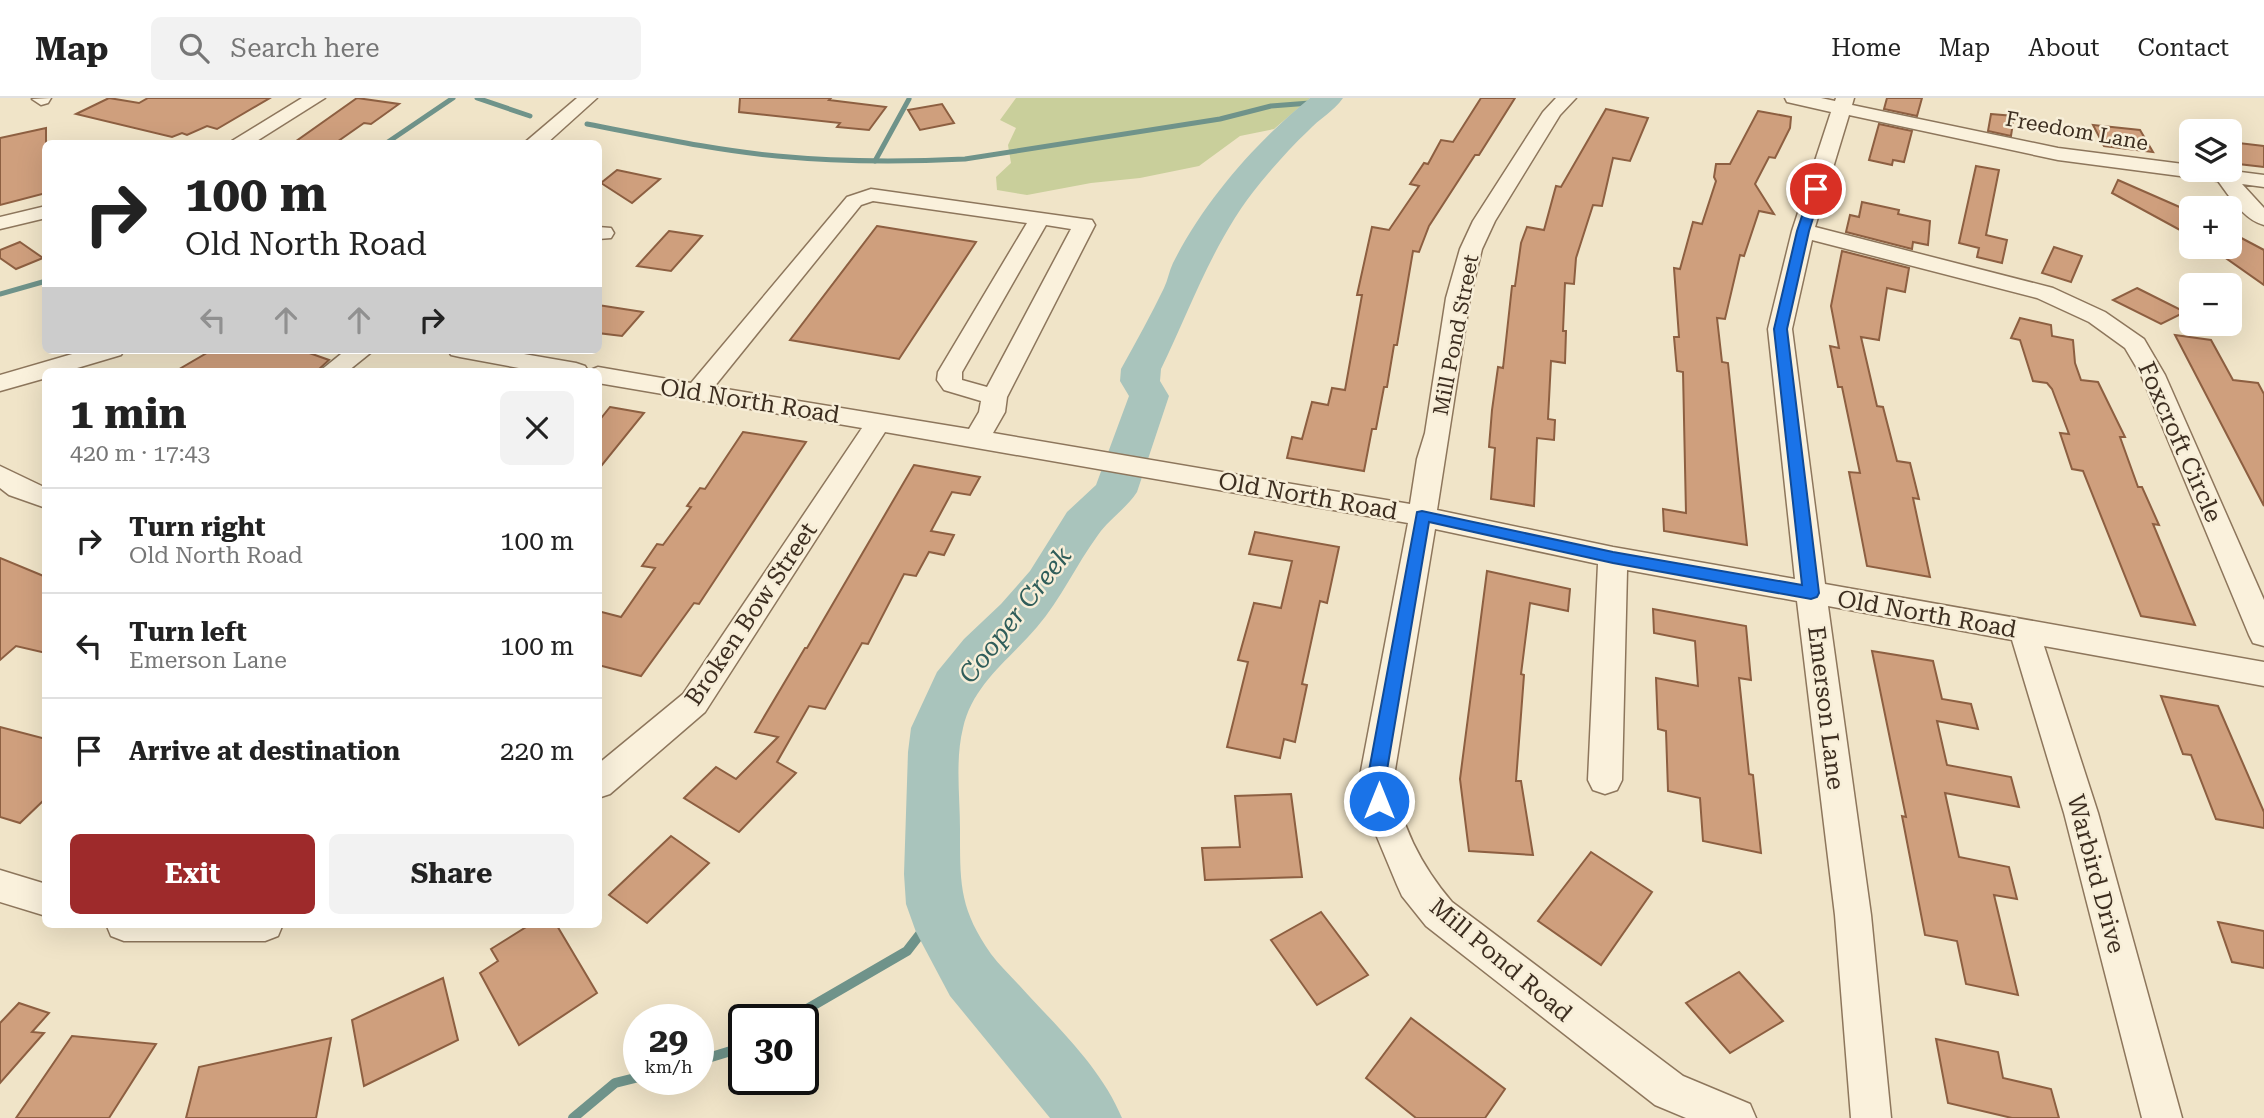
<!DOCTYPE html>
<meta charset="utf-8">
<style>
:root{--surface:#fff;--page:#f2f2f2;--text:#222;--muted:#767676;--line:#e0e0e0;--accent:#9e2a2b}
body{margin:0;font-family:"Roboto Serif",serif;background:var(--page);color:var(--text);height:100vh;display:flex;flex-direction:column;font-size:26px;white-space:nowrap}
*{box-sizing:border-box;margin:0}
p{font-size:23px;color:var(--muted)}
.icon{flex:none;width:38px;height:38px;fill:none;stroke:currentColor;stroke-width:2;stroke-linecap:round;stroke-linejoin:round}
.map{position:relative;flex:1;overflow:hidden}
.drawer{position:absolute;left:42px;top:270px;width:560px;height:560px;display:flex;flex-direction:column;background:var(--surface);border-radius:10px;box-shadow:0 7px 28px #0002}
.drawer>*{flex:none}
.banner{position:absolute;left:42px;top:42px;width:560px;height:214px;border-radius:10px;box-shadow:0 7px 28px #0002;background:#fff;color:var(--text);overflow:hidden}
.controls{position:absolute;left:2179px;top:21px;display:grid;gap:14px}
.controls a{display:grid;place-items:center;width:63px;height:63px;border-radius:10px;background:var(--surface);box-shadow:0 7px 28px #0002;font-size:35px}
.speed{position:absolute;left:623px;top:906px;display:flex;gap:14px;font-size:35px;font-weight:700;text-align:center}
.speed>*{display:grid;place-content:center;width:91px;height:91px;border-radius:50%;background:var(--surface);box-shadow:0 7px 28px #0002;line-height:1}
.speed small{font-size:18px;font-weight:400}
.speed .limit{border:4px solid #111;border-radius:10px;background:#fff;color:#111}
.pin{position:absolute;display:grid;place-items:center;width:60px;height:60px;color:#fff;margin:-30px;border:4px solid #fff;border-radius:50%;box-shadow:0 2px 7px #0007}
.me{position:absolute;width:77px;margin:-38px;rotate:0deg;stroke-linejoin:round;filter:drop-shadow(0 0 5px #0008)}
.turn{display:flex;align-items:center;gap:24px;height:147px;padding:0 28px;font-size:32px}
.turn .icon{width:91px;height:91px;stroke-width:2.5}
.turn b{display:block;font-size:49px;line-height:60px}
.lanes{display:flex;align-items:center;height:66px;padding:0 28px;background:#0003;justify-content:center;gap:35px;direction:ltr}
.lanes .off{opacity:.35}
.round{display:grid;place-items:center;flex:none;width:74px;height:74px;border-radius:10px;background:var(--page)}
.headline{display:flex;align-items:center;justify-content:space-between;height:119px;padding:0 28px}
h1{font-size:42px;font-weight:700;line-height:52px}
.primary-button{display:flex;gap:14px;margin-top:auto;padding:14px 28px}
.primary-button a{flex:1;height:80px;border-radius:10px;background:var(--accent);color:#fff;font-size:28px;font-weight:700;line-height:80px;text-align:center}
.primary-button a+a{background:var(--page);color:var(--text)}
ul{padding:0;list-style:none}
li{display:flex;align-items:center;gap:21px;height:105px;padding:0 28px;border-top:2px solid var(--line)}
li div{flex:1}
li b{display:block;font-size:26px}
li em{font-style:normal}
header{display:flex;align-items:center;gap:42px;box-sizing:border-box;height:98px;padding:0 35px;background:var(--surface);border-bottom:2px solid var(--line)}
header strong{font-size:33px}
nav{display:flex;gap:38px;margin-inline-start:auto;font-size:24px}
.search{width:490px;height:63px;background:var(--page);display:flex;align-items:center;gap:18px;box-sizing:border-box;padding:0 24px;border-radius:10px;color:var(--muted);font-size:26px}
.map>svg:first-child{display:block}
</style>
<header>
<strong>Map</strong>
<div class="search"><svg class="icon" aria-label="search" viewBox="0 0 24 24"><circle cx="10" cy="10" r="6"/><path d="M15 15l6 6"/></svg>Search here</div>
<nav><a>Home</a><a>Map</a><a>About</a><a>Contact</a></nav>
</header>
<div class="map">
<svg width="2264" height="1020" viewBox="0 0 2264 1020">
<rect width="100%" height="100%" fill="#f0e4c8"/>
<path fill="#c9cf9b" d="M1016,0H1310L1274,31L1240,38L1199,68L1140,80L1091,85L1027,97L997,92L996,79L1011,65L1008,47L1016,30L1000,22Z"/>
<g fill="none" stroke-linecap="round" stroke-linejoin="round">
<g stroke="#6f938a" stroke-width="5">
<path d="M477,0L530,18"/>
<path d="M587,26C650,38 713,52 777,58C840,64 903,64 965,61L1220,21L1271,8L1323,4"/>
<path d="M385,46L453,0"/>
<path d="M875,63L909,1"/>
<path d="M0,196L46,183"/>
</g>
<g stroke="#6f938a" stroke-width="10">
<path d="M788,922L907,853L924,831L935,806"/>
<path d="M698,963L744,949"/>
<path d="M573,1020L615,985L639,979"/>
</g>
<path fill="#a9c4bc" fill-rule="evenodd" d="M1310,0H1343C1334,13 1319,21 1308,33C1292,48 1276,66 1261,84C1215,139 1192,207 1161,271L1160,283L1169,298L1137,394C1126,411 1109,421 1098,437C1076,467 1061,501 1037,529C1009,562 973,586 963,630C955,662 960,699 960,731C960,785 959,810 991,856C999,867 1010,877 1019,887C1056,928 1101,969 1122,1020H1050L950,898L916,834L906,806L904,776L908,654L911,630L937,574L964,541L1001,506L1030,473L1067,414L1096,387L1129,298L1120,283L1121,271C1136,244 1151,217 1164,190C1168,182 1169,173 1173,165C1205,102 1256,44 1310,0Z"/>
</g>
<g fill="#cf9f7d" stroke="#8d5f41" stroke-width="2">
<path d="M109,0L139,5L148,0H270L217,31L207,28L187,37L182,35L172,39L76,16Z"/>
<path d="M357,0L399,6L371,26L364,25L334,46H292Z"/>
<path d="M740,0H831L829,2L886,9L869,32L837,29L840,25L739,14Z"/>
<path d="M1481,0H1515L1479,57H1475L1429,128L1419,154L1413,153L1397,247H1394L1387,289H1384L1376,331H1372L1364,373L1287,360L1292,339L1302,341L1312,304L1328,307L1332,290L1345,292L1362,197H1357L1372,129L1389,132L1419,88L1410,86L1424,65L1428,66L1441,42L1453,44Z"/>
<path d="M1887,0H1922L1917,18L1884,11Z"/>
<path d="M942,6L954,25L920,32L908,12Z"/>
<path d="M1606,11L1648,20L1630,63L1613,60L1602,108L1593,107L1576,160L1574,186L1565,185L1563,233H1566L1565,265L1551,263L1548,321L1555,322L1554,342L1537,340L1534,408L1491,401L1495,350L1489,349L1492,312L1498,269L1503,270L1512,188H1515L1521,145L1527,129L1544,132L1556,88L1561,89Z"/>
<path d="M1758,13L1791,19L1790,30L1775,60L1769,59L1755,86L1774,116L1759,113L1744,158L1740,157L1725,221L1717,220L1722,264L1728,265L1747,447L1664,433L1663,411L1686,415L1683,274L1677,273L1674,239H1679L1674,170L1680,171L1693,124L1702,126L1716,83L1714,79L1716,66H1730Z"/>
<path d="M1991,16L2014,18L2011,38L1988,33Z"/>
<path d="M1879,26L1912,33L1904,64L1893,62L1892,67L1869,62Z"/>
<path d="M2093,27L2140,32L2153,54L2104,48Z"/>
<path d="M46,30V95L0,107V40Z"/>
<path d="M2230,44L2264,48V69L2230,65Z"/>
<path d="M1976,68L1999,72L1986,137L2007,142L2002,165L1977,159L1979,150L1959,145Z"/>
<path d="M617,72L660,81L632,105L601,85Z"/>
<path d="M2118,82L2191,114V138L2112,95Z"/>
<path d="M1862,104L1899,112L1898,116L1930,123L1928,147L1913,144L1912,151L1846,134L1850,117L1859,119Z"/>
<path d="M877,128L976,144L899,261L790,242Z"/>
<path d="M669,133L702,138L671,173L637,168Z"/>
<path d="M2230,134L2264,152V187L2210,149H2230Z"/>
<path d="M20,144L43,160L16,171L0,160V152Z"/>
<path d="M2054,149L2082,158L2071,184L2042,175Z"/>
<path d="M1842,153L1909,170L1905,194L1887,190L1879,242L1861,239L1877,308L1883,309L1897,363L1910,365L1919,401L1913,400L1930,479L1867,468L1849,374L1860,375L1842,289H1838L1830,248L1839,250L1831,208Z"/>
<path d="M2137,190L2185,214L2161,226L2113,202Z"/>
<path d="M598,207L643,214L622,238L598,235Z"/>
<path d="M2020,220L2051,227L2052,238L2073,242L2075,265L2081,282L2098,284L2125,339H2120L2138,389H2142L2159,427L2153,426L2195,527L2141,518L2083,373L2072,371L2060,335L2069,336L2052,291L2047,285L2033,283L2020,242L2011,240Z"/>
<path d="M2175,237L2211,242L2233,282L2258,285L2264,296V408Z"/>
<path d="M212,252H301L329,262L317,273H176Z"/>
<path d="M610,309L644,315L598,372V324Z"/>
<path d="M743,334L806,344L699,506L694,505L641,578L598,567V513L621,519L655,470L642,468L657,446L663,447L691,409L687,408L700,390L705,391Z"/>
<path d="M914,367L980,379L970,397L952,394L931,433L954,437L944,457L929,454L916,478L904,476L868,546L862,545L825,611L809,608L777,664L796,675L739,734L684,700L716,669L736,681L778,639L755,634L805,550H807Z"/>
<path d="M1255,434L1339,449L1327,505L1320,503L1302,586L1307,587L1295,644L1284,641L1280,660L1227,649L1248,564L1238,562L1254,505L1281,510L1292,463L1249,456Z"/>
<path d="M0,460L46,479V555L16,548L0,562Z"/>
<path d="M1487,473L1570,491L1568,513L1530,505L1521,576L1524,577L1516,683H1521L1533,757L1469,753L1460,681Z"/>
<path d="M1653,511L1746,528L1751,582L1739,580L1749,676L1753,677L1761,755L1703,743L1700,700L1668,693L1666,633L1658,631L1656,580L1698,588L1695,543L1654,535Z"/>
<path d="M1872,553L1933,563L1942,601L1971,606L1978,631L1937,623L1947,667L2011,679L2019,709L1945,695L1959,759L2009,769L2017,801L1994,797L2018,897L1966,886L1957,843L1925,837L1902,718L1906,719Z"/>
<path d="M2161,598L2218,608L2264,714V730L2216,721L2191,657L2183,656Z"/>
<path d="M0,629L46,641V700L20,725L0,719Z"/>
<path d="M1291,696L1302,779L1205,782L1202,750L1240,749L1235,698Z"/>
<path d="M671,738L709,765L647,825L609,797Z"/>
<path d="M1591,754L1652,794L1601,867L1538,823Z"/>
<path d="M1321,814L1368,877L1317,907L1271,842Z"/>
<path d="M2218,824L2264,833V870L2232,864Z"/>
<path d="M531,826H556L597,895L519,947L480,875L498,863L491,851Z"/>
<path d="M1739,874L1783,923L1730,955L1686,905Z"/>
<path d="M443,880L458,942L364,988L352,922Z"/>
<path d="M19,905L49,915L32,934L44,935L0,985V925Z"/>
<path d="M1411,920L1505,991L1485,1020H1416L1366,980Z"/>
<path d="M72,938L156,946L109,1020H16Z"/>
<path d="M331,940L316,1020H186L199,969Z"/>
<path d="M1936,941L1998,954L2003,980L2051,991L2059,1020H2012L1948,1005Z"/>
</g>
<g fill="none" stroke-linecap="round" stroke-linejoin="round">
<g stroke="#8d765c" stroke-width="3">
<g id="minor">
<path d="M51,0L48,5L41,7L32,1Z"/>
<path d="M302,0H325L252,46H227Z"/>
<path d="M577,0H597L546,46H523Z"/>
<path d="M1556,0H1576L1560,17L1495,123L1482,151L1470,200L1437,412L1613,449L1795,481L1768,231L1792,133L1831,14L1787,4L1785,0H1821L1835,3L1836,0H1854L1852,7L2058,50L2191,67V72H2225L2264,77V89L2242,86L2264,110V127C2244,122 2230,99 2218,83L2058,62L1849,17L1815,129L2053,190L2105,214L2144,241L2165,277L2264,502V548L2253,545L2249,537L2141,277L2125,250L2089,224L2037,200L1812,142L1792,231L1825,486L2264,564V588L2044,548L2098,715L2182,1020H2142L2064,715L2012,542L1828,508L1871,817L1891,1020H1851L1835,817L1797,503L1627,472L1622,682L1617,692L1605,696L1593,692L1588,682L1598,466L1435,431L1394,678C1398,724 1422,769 1452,804L1683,978L1750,1006L1756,1020H1686L1655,1007L1426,828L1402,798L1397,787L1362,703L1360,678L1408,425L885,334L705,614L610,696L598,700V666L683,596L862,330L598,285V273H535L460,259L451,257L448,252H501L576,265L585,268L588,273L598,269L691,285L847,99L871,91L1084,121L1092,122L1095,127L1007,299L1005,314L993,335L1410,406L1417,361L1425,335L1446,200L1460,151L1473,123L1543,14ZM873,103L1027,125L938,274L937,282L944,292L981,303L979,314L969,331L714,289L861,107ZM1046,127L1071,131L987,289L962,282V274Z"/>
<path d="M46,108V120L0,131V119Z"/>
<path d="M598,129L611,130L614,135L611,140L598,141Z"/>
<path d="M86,252H124L121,257L67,273H46V280L0,293V277Z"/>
<path d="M346,252H374L348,273H320Z"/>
<path d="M0,368L46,390V410L9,397L0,390Z"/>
<path d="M0,772L46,786V818L0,804Z"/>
<path d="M106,826H283L278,838L265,843H124L111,838Z"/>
</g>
</g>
<use href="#minor" fill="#faf1dc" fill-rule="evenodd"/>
</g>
<path fill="#1a73e8" stroke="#114b97" stroke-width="2" d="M1816,88L1822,91L1809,133L1787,231L1819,495L1817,499L1811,501L1613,465L1429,424L1386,678L1388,703L1385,708L1379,710L1372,708L1368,678L1417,414L1422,413L1613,454L1802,487L1774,231L1797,133L1811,91Z"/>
<g text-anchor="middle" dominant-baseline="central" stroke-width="5" stroke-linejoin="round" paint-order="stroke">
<g font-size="21" fill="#3d2e20" stroke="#f7eed8">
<text transform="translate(2077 33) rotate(10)">Freedom Lane</text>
<text transform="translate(1456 237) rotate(-79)">Mill Pond Street</text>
</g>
<g font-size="24" fill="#3d2e20" stroke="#f7eed8">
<text transform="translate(750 303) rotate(9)">Old North Road</text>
<text transform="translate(2180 344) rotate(66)">Foxcroft Circle</text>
<text transform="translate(1308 398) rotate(10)">Old North Road</text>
<text transform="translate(751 516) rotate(-56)">Broken Bow Street</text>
<text transform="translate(1927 516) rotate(10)">Old North Road</text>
<text transform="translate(1826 610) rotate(83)">Emerson Lane</text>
<text transform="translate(2096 776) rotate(75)">Warbird Drive</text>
<text transform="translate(1501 862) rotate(40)">Mill Pond Road</text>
</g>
<g font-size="26" font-style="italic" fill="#2f5d5a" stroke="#f7eed8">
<text transform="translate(1015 517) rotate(-52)">Cooper Creek</text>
</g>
</g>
</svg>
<div class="controls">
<a><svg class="icon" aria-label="layers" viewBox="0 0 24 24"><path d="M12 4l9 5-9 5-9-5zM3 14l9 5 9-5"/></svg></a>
<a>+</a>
<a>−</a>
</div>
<div class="speed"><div>29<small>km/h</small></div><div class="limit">30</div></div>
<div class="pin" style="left:1816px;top:91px;background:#d93025"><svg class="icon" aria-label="arrive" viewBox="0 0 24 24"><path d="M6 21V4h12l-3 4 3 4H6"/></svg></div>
<svg class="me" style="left:1379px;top:703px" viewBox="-20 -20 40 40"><circle r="17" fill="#1a73e8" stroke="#fff" stroke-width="3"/><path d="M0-11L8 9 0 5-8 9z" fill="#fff"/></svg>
<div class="banner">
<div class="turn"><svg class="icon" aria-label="right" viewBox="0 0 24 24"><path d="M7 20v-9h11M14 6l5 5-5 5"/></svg><div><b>100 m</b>Old North Road</div></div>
<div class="lanes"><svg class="icon off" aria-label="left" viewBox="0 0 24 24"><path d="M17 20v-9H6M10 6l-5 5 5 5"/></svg><svg class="icon off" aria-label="ahead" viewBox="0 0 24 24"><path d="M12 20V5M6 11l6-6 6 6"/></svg><svg class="icon off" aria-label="ahead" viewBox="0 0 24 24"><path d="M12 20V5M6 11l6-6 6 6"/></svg><svg class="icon" aria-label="right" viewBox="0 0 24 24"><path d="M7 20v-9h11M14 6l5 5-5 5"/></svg></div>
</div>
<section class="drawer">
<div class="headline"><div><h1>1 min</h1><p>420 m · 17:43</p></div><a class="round"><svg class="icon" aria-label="close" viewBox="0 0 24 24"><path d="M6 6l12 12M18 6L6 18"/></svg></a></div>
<ul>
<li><svg class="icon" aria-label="right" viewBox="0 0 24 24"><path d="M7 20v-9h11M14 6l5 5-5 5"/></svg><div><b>Turn right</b><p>Old North Road</p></div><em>100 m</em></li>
<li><svg class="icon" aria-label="left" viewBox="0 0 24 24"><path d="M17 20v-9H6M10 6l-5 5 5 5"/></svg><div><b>Turn left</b><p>Emerson Lane</p></div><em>100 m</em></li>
<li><svg class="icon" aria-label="arrive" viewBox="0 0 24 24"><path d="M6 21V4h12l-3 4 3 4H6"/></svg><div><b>Arrive at destination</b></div><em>220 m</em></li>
</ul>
<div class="primary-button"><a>Exit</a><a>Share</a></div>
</section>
</div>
